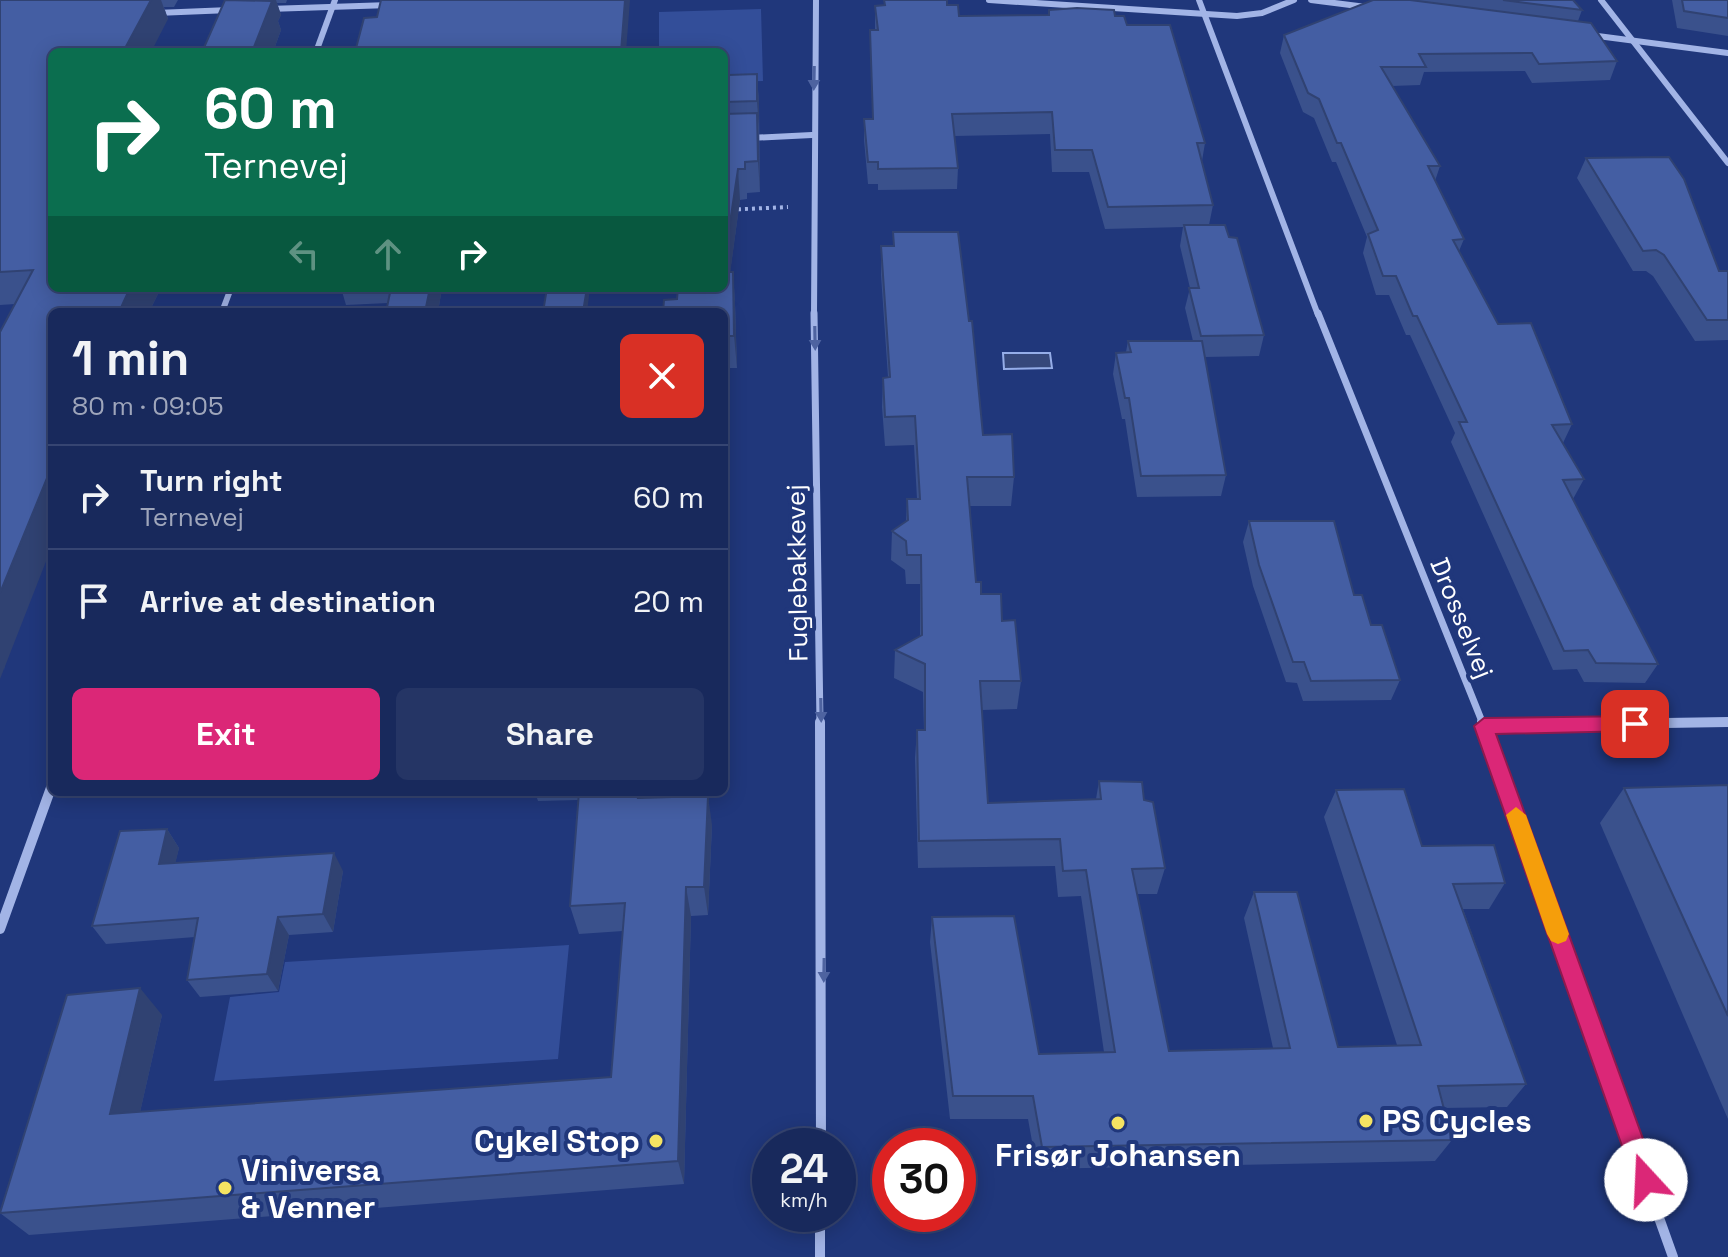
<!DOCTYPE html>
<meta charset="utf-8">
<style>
:root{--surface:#18295c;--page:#253565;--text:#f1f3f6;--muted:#9fa6bb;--line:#364572;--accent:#db2777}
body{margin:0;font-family:"Space Grotesk",sans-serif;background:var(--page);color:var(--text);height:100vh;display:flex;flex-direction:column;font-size:30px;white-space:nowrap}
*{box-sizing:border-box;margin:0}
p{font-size:26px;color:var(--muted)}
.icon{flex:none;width:44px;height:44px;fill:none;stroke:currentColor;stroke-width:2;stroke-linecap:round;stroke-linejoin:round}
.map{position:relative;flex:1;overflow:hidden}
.panel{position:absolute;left:48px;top:308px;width:680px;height:488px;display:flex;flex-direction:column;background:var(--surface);border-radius:12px;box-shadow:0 4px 20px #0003,0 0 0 2px var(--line)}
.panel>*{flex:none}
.banner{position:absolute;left:48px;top:48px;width:680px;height:244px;border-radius:12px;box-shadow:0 4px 20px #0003,0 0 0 2px var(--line);background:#0b6e4f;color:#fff;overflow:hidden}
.speed{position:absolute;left:752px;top:1128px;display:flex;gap:16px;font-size:40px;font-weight:700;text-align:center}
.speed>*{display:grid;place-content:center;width:104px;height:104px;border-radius:50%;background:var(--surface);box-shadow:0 4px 20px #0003,0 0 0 2px var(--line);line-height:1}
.speed small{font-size:20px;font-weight:400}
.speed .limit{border:12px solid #d22;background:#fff;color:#111}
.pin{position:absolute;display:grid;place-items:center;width:68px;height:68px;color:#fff;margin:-34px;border-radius:16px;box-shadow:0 4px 12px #0006}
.me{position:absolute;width:88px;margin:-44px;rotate:340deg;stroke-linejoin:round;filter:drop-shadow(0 0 6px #0008)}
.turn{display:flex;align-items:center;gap:28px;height:168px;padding:0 24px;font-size:36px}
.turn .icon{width:104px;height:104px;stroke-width:2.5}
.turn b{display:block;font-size:56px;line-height:68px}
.lanes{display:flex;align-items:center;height:76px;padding:0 24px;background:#0003;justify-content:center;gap:40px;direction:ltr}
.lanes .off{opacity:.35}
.round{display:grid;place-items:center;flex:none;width:84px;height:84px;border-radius:12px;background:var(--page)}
.overview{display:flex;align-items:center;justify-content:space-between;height:136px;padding:0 24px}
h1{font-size:48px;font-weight:800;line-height:60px}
.primary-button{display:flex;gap:16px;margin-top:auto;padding:16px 24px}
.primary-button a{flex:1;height:92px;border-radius:12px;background:var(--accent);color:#fff;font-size:32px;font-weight:800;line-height:92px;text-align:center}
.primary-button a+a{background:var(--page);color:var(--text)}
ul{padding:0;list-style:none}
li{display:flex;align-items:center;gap:24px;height:104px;padding:0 24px;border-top:2px solid var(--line)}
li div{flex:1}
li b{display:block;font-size:30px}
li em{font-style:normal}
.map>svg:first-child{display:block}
</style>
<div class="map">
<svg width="1728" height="1257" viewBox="0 0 1728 1257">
<rect width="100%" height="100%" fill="#20377b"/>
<g fill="#334e99">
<path d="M761,9L763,81L724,82V52H659V12Z"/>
<path d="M569,945L558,1059L214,1081L230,997L279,992L285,962Z"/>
</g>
<path fill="#36487b" stroke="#95ade8" stroke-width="2" d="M1003,353H1050L1052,368L1004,369Z"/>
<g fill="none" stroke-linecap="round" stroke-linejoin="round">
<path stroke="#a2b4e6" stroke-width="4" stroke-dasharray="3 4" stroke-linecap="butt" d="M724,210L788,207"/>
<g stroke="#a2b4e6" stroke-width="6">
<path d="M989,0L1237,16L1262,13L1294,0"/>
<path d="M1199,0L1318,315"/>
<path d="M1311,0L1366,7"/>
<path d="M1601,0L1728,163"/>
<path d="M268,9L390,5"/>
<path d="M156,13L230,10"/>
<path d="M1590,35L1728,53"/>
<path d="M316,52L335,0"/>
<path d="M749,138L812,135"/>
<path d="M222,312L231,288"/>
<path d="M814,315L816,0"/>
</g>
<g stroke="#a2b4e6" stroke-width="7">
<path d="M814,313L820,724"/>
<path d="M1318,313L1483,724"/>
<path d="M1619,724L1728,722"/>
</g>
<g stroke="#a2b4e6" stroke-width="10">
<path d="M820,722L821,1146"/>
<path d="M1482,722L1673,1257"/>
<path d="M1484,726L1728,722"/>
<path d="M0,929L52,785"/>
<path d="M820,1214V1257"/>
</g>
</g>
<g fill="#3a518c">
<path d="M0,0H178L174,7H164L168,19L52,52V288H161L149,312H52L4,670L15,304L0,305Z"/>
<path d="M225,0H287L286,3H277L281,15L278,21L281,30L273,52H202Z"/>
<path d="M884,0L947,5L959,16H1115L1127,25L1205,143L1202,161L1213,205L1209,225L1264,335L1259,356L1205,357L1226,475L1221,496L1137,497L1125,419H1122L1113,374L1116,353L1126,352L1128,341H1193L1185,308L1190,288L1180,246L1183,227L1105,229L1089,172H1052L1050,134L954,136L958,168L957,189L878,190V184H868L864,140V119H873L870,30H875V6L884,5Z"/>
<path d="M1373,0H1573L1582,10L1578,21L1617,61L1610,80L1532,83L1525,71L1424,72L1420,85L1392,86L1440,166L1435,181L1464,239L1459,251L1498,324L1572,424L1563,443L1584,479L1573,499L1658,664L1645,683L1584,682L1577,669L1553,670L1451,442L1455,433L1410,335H1406L1389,295H1376L1363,253L1367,237L1336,162H1332L1314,118L1303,112L1280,53L1284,35Z"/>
<path d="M1672,0H1728V36L1677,28Z"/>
<path d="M724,72L729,75L757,74L759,104L760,192L747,193V199L740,200L730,272H733L735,303L737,368H730L724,497V312L677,299L724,288Z"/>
<path d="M1586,158L1719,271H1728V340L1695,341L1653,276L1646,271H1633L1577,178Z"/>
<path d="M893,232L983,435L1014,477L1011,506H970L976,582L981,594L1002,621L1021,681L1017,709L982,710L988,803L1096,799L1099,781L1144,800L1165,868L1157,894H1137L1169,1051L1273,1048L1244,918L1254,892L1338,1047L1397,1045L1324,817L1336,790L1422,846L1505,883L1489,909H1463L1526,1084L1507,1107L1444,1108L1452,1140L1435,1161L1037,1169L1028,1119H950L930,942L932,917L1039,1054L1104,1052L1081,896L1058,897L1055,866L918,868L915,758L917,730H924L923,692L894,678L895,650L920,636V584H906L905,570L891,560L892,531L906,522L907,499H917L914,445L885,446L882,407L883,378L888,377L881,275V246H893Z"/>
<path d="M341,288H439L441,294L438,312H386L388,303L346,305Z"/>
<path d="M1249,521L1354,595L1400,680L1391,700L1303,701L1297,683L1286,682L1253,586L1243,542Z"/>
<path d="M1728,785V1119L1600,823L1624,788Z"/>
<path d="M535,792H648L647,798L712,825L708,915L691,916L684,1184L29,1235L0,1213L162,1015L140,1112L611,1077L623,931L579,934L570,906L578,800L538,801Z"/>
<path d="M167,829L179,848L175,863L343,871L333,932L289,935L278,991L200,997L187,980L195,937L106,944L92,926Z"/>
</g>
<g fill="#304272">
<path d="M151,0H161L168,19L151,52H123Z"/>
<path d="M265,0H276L281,15L278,21L281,30L273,52H252Z"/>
<path d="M625,0H630L626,52H621Z"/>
<path d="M757,74L759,104V131L757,101Z"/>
<path d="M757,113L759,143L760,192L758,161Z"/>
<path d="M738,169L740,200L726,304L724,263Z"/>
<path d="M733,272L735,303L737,368L734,336Z"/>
<path d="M130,288H161L149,312H119Z"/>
<path d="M430,288H439L441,294L438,312H425Z"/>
<path d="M587,288H590L587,312H583Z"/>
<path d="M727,336L730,368L724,497V405Z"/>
<path d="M52,466V546L0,679V593Z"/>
<path d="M639,792H648L644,828L638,798Z"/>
<path d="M708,796L712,825L708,915L704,887Z"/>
<path d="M167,829L179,848L171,882L159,864Z"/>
<path d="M334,853L343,871L333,932L323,914Z"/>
<path d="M686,887L691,916L684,1184L678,1161Z"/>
<path d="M278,917L289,935L278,991L267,974Z"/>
<path d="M140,988L162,1015L134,1139L110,1114Z"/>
</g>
<g fill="#445ea3" stroke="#304272" stroke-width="2">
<path d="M0,0H151L123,52H52V288H130L119,312H52V466L0,593V332L33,270L0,272Z"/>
<path d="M225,0L272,1L252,52H202Z"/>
<path d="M381,0H625L621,52H355L364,18L377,17Z"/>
<path d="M884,0H947V5H958L959,16L1049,15V10L1077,8L1114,10L1115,16H1124L1127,25H1170L1205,143H1197L1213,205L1108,207L1092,150H1055L1052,112L952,114L958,168L878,169V162H868L864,119H873L870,30H878L875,6L885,5Z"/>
<path d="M1373,0H1410L1591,23L1617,61L1539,64L1532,53L1419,54L1426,67H1381L1440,166H1428L1464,239L1453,240L1498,324L1531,323L1572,424L1552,425L1584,479L1563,480L1658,664L1596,663L1588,650L1564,651L1459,422H1467L1417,316H1413L1396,276H1383L1368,234L1378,230L1341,143H1337L1319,99L1308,93L1284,35Z"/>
<path d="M1503,0H1573L1582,10Z"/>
<path d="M1682,0H1728V18L1684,11Z"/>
<path d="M724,72H729V75L757,74V101L724,102Z"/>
<path d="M757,113L758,161L745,162V169H738L724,263V114Z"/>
<path d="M1669,157L1684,179L1719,271H1728V320H1707L1664,255L1656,250L1643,251L1586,158Z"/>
<path d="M1184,225H1225L1229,237L1237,238L1264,335L1201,336L1189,288H1199Z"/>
<path d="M893,232H958L969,321H972L983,435L1012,434L1014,477H967L976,582H981V594H1001L1002,621L1015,620L1021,681H980L988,803L1101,799L1099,781L1142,782L1144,800L1153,802L1165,868L1132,869L1169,1051L1290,1048L1254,892H1297L1338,1047L1421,1045L1336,790L1404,789L1422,846L1494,845L1505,883L1453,884L1526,1084L1438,1086L1452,1140L1042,1147L1033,1096H953L932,917L1014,916L1039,1054L1115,1052L1086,870L1063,871L1060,839L919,841L917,730H925V664L895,650L922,635L921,555H907L906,541L892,531L908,520L907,499H920L915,416L885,417L883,378L890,377L881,246H894Z"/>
<path d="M724,272H733L734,336H727L724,405V312H663L664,300L677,299L678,288H724Z"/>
<path d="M391,288H430L425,312H386Z"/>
<path d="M547,288H587L583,312H543Z"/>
<path d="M1128,341H1202L1226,475L1141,476L1129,398H1125L1116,353L1131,352Z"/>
<path d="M1249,521H1334L1354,595H1362L1371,625H1382L1400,680L1311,681L1304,662H1293L1259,565Z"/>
<path d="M1728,785V1016L1624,788Z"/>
<path d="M579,792H639L638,798L708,796L704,887H686L678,1161L0,1213L67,995L140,988L110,1114L611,1077L625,903L570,906Z"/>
<path d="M167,829L159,864L334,853L323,914L278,917L267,974L187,980L198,918L92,926L120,831Z"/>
</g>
<defs><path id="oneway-solid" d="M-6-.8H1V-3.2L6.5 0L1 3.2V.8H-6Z" transform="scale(2)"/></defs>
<g fill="#4e63a0">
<use href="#oneway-solid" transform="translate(814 78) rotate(91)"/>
<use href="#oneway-solid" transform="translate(815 338) rotate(89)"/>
<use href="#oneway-solid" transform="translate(821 710) rotate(89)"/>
<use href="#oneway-solid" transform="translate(824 970) rotate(91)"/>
</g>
<path fill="#db2777" stroke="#8e194d" stroke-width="2" d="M1635,716L1645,724L1635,731L1496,734L1658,1180L1654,1189L1646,1192L1637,1189L1634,1180L1474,726L1484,718Z"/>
<path fill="#f59e0b" d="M1516,807L1526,815L1569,934L1566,941L1558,944L1551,941L1547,934L1506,815Z"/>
<g fill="#f4e362" stroke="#20377b" stroke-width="3">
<circle cx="1366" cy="1121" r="8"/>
<circle cx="1118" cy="1123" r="8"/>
<circle cx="656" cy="1141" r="8"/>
<circle cx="225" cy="1188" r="8"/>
</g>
<g text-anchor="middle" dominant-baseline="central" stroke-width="8" stroke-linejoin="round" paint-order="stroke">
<g font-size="26" fill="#fff" stroke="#20377b">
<text transform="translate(797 573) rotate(-91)">Fuglebakkevej</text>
<text transform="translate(1462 618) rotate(68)">Drosselvej</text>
</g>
<g font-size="32" font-weight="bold" fill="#fff" stroke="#20377b" text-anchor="start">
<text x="1382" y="1121">PS Cycles</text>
<text x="640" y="1141" text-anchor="end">Cykel Stop</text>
<text x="1118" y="1155" text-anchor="middle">Frisør Johansen</text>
<text x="241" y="1170">Viniversa<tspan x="241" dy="37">&amp; Venner</tspan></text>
</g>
</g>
</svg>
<div class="speed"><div>24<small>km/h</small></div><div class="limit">30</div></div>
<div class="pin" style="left:1635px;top:724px;background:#d93025"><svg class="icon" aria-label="arrive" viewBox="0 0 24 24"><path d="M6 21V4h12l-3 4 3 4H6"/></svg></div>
<svg class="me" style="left:1646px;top:1180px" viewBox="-20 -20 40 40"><circle r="19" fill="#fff"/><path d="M0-13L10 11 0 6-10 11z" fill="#db2777"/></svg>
<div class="banner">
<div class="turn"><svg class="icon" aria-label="right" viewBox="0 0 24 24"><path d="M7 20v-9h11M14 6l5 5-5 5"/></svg><div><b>60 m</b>Ternevej</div></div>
<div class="lanes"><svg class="icon off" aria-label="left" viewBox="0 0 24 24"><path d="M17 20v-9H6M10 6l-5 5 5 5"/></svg><svg class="icon off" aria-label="ahead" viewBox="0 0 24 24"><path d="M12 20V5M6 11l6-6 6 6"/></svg><svg class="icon" aria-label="right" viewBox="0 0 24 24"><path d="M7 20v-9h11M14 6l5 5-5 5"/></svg></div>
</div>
<section class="panel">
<div class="overview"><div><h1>1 min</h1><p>80 m · 09:05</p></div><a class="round" style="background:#d93025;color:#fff"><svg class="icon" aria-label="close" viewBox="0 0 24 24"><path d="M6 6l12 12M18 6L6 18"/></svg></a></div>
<ul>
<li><svg class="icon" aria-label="right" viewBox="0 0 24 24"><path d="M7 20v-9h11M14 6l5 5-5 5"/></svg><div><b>Turn right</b><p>Ternevej</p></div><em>60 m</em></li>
<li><svg class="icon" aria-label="arrive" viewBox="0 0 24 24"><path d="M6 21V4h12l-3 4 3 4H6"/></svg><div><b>Arrive at destination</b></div><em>20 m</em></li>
</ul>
<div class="primary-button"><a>Exit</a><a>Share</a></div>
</section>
</div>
